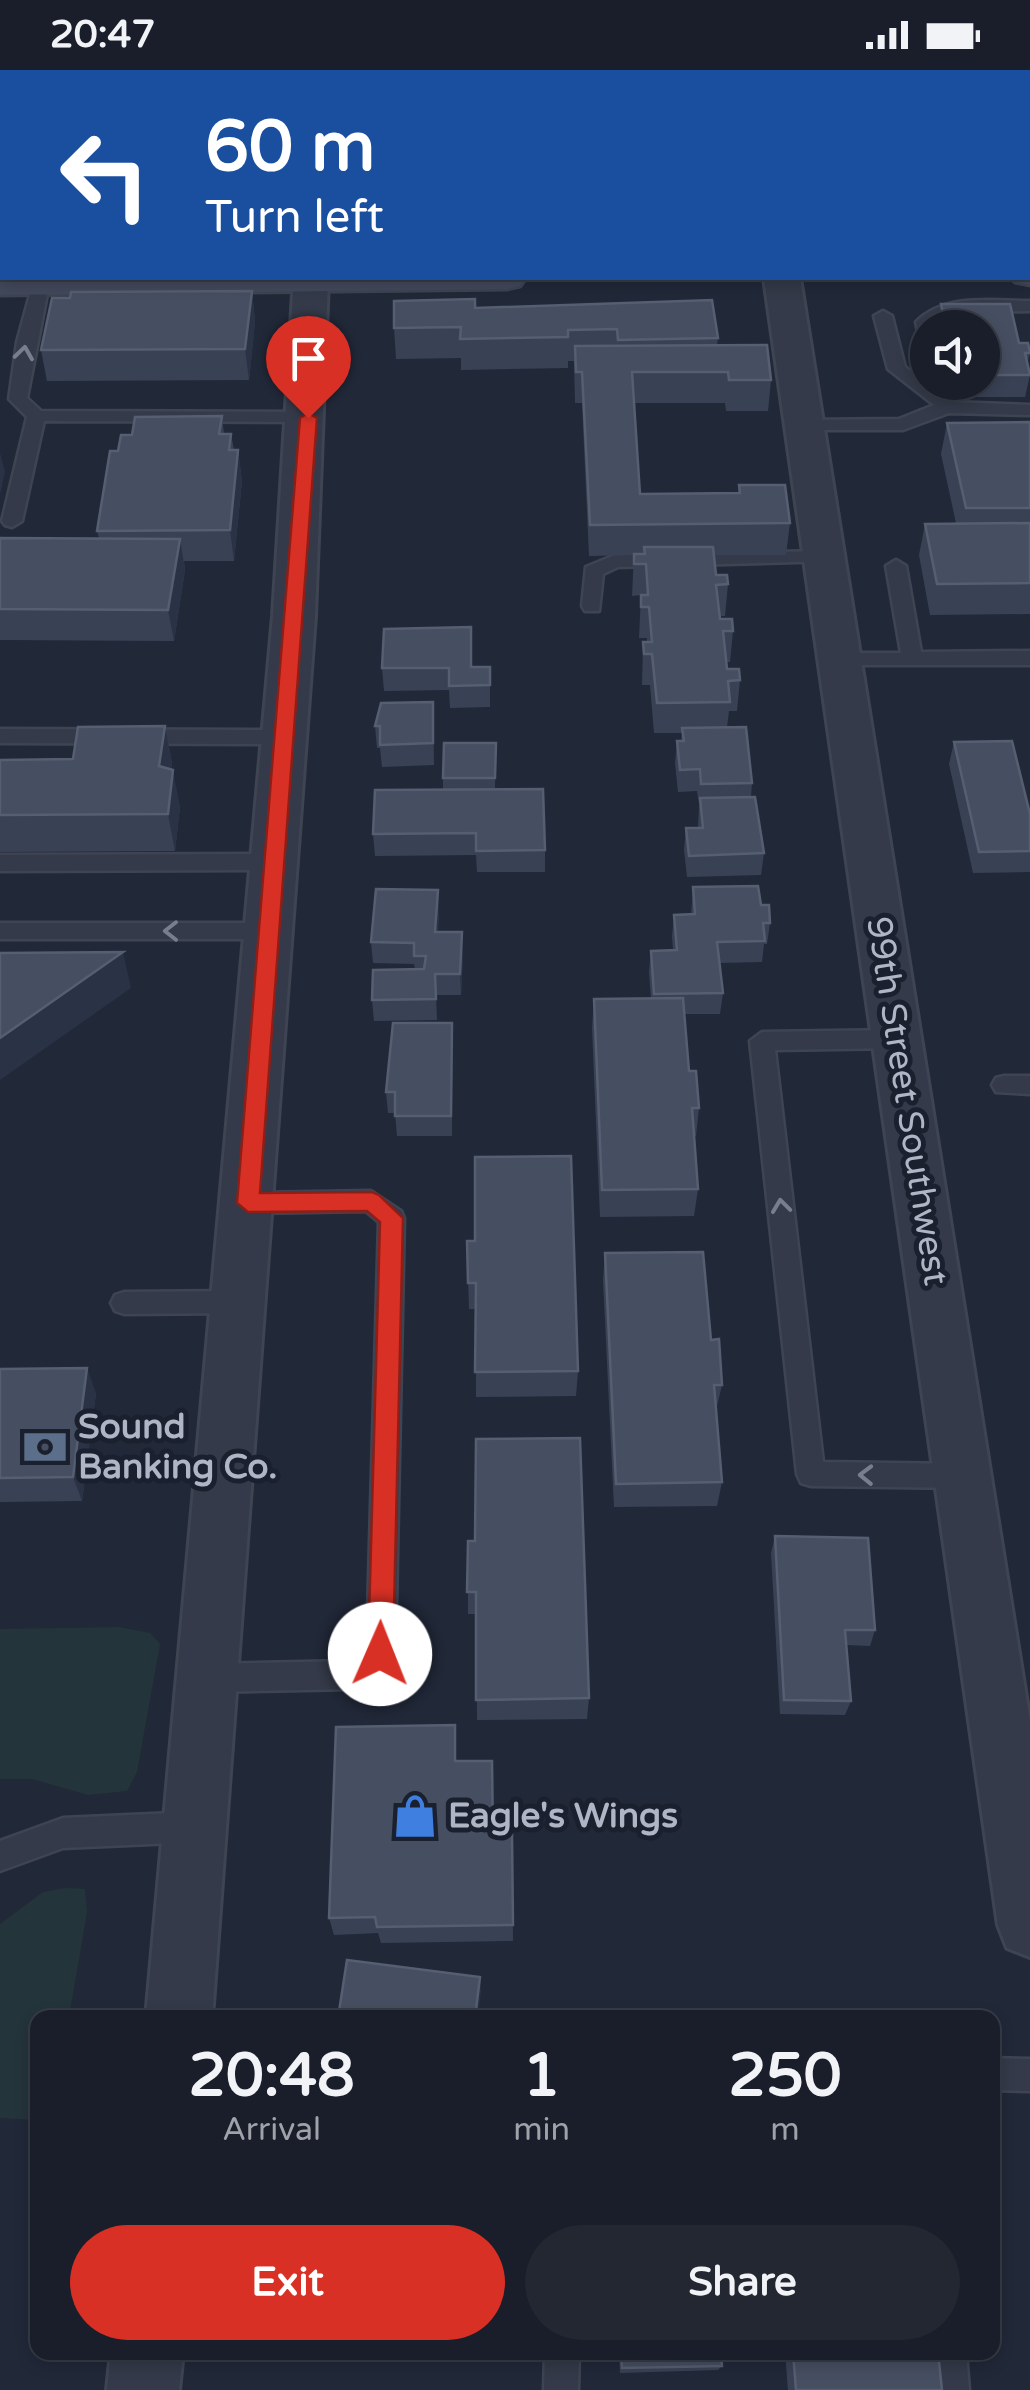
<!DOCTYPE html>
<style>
:root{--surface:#191e2a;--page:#222732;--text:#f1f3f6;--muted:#9fa2a8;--line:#373c47;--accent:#d93025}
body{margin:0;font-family:"Varela Round",sans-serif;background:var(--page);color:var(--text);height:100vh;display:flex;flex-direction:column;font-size:38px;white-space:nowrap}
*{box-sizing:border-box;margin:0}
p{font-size:32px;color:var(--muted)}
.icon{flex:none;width:55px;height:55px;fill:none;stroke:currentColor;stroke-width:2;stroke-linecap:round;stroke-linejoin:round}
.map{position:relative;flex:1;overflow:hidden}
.panel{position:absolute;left:30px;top:1940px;width:970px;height:350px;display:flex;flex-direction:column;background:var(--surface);border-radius:20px;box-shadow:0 5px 15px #0003,0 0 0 2px var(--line)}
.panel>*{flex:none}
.guide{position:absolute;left:0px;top:0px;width:1030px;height:210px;box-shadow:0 5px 15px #0003,0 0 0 2px var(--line);background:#1a4fa0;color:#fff;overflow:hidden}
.controls{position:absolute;left:910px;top:240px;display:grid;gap:20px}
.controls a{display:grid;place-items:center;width:90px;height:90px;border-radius:50%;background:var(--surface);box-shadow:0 5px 15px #0003,0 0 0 2px var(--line);font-size:50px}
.pin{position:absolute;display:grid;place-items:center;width:85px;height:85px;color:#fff;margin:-102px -42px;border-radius:50% 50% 50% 0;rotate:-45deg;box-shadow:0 0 10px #0007}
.pin .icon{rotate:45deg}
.me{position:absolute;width:110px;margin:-55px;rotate:1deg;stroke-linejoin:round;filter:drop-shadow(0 0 8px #0008)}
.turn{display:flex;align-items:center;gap:35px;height:210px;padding:0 40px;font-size:45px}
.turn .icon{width:130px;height:130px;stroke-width:2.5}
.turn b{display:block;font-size:70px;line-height:85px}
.eta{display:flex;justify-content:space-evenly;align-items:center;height:170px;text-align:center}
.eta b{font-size:60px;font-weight:800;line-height:70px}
.button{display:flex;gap:20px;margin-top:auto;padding:20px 40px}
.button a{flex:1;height:115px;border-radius:60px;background:var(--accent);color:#fff;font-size:40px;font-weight:800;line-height:115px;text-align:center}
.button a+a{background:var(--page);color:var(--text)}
.status{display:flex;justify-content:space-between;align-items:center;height:70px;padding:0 50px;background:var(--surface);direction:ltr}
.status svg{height:28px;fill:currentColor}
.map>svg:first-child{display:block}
</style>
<div class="status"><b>20:47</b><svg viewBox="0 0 49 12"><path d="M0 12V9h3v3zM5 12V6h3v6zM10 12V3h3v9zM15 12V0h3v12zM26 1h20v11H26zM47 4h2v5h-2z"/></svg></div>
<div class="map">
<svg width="1030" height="2320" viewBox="0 0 1030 2320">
<rect width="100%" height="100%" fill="#212838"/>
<g fill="#23343a">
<path d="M119,1557L150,1563L160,1574L137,1702L127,1721L88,1725L32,1709H0V1559Z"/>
<path d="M65,1818L85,1819L87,1842L69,1947L38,1948L37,2050L0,2048V1854L43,1822Z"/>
</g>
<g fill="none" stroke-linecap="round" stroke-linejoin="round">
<g stroke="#3e4452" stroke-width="5">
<g id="lane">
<path d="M34,210L49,214L27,328L41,341L309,342L318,347L309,352L44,351L22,451L12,457L5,455L2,451L27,347L9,329L17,272Z"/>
<path d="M1030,231V241L956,242L934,254L935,258H928V271L919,266L916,252C945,223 992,231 1030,231Z"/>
<path d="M883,241L892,246L905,297L951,332L1030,335V345L949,343L903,360H801L798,356L807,350L899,349L934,335L888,299L874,246Z"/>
<path d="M827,481L837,487L834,491L618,497L603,504L599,541H585L582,536L586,497L615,485Z"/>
<path d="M896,490L906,496L921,582L1030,581V595H835L832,590L842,583H901L886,496Z"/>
<path d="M0,659L284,660L294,667L284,674L0,673Z"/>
<path d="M274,784L285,792L274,800L0,801V785Z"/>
<path d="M0,853H269L280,861L269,869H0Z"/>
<path d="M898,960L910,969L898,978L775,980L823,1392L964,1394L974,1397L978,1406L974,1415L964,1418L811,1416L801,1413L797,1404L750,971L762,962Z"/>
<path d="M1004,1006H1030V1024L996,1022L992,1015L996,1008Z"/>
<path d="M371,1121L401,1141L404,1148L395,1584L391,1594L354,1619L210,1622L200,1618L196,1608L200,1598L210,1594L349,1591L367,1578L379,1152L366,1141L248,1143L239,1140L236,1133L239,1126L248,1123Z"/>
<path d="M241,1221L250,1224L254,1232L250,1240L241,1243L124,1244L115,1241L111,1233L115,1225L124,1222Z"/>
<path d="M196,1742L207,1746L211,1757L207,1768L196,1772L63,1778L0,1801V1771L63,1748Z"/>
<path d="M992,1988L1030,1989V2021L992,2020Z"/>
<path d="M545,2282H579L578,2320H544Z"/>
<path d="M932,2282H966L969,2320H935Z"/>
</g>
</g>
<g stroke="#3e4452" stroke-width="6">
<g id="street">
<path d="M32,0H70L71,2H34Z"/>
<path d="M294,208L328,210L315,546L212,1948H146L273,546Z"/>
<path d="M764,208H800L1030,1652V1887L1007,1878L998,1855Z"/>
<path d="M111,2282H183L179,2320H107Z"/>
</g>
</g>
<g stroke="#3e4452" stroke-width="5">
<g id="secondary">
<path d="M1028,193L1030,215L1015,212L1012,208H1028Z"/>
<path d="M0,203L2,208H526L520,216L507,219L0,225Z"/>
</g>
</g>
<use href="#lane" fill="#343a49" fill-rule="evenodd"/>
<use href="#street" fill="#343a49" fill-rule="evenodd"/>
<use href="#secondary" fill="#42495c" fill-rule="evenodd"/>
</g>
<g fill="#394255">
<path d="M308,0H355L308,2Z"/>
<path d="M252,221L255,252L249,310L47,311L41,280Z"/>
<path d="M941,234L1019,273L1030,283L1027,294L1030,305L1025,327H959L956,312H982V258H937Z"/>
<path d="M475,238L718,268L717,275L771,310L768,341H726L725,333H634L640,424L738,423L739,415L790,453L786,485H714L716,505L728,514L725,546H720V549L733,561L730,592H726L727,599L740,610L737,641H729L727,657L752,713L751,727L764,783L761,805L687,807L684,780L686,758H698L699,734L697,721L678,722L675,693L677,671H681L682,663H654L650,615H642L643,572H647V568H639L641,525L632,526L634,485L589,486L582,333H575L574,291H568V298L461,300V288L396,289L394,258Z"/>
<path d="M222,346L224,364H231L234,380H238L242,411L234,491H184L185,500L174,571L0,570V468H99L97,461L118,381L132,365Z"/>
<path d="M1030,352V544L930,545L919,485L925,454L956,453L941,384L947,353Z"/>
<path d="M490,597V637L450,638L449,620L384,621L382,598Z"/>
<path d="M433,632L434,695L382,697L380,678H377L375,656Z"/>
<path d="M165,656L172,693L171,700L180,737L175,781L0,782V690L73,689Z"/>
<path d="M954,672L1030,744V802L973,803L949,694Z"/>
<path d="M496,673L495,719L545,780V802H477L476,785L375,786L373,764L443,720V708Z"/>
<path d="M693,817L761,835L770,853L767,874H764L762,892L719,893L723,923L720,944H684L689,1001L699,1038L696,1066H694L698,1119L694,1146L600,1147L592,958L594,929L651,928L649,902L651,881L673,880L672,866L674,845H691Z"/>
<path d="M439,841L438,862L463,884L461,925H436L437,950L374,951L372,930L415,899L414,894L373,893L371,872Z"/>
<path d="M452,953V1066H397L395,1043H388L386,1022Z"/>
<path d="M467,1171H475L578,1301L576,1326L476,1327V1239H469Z"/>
<path d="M605,1183L711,1270L722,1315L716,1340L722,1412L717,1436L614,1437L603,1210Z"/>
<path d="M0,1299L96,1323L82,1431L0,1432Z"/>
<path d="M775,1466L875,1560L870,1576L846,1575L851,1631L845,1645L780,1644L771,1483Z"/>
<path d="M468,1471L589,1628L587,1649L477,1650L476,1544H468Z"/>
<path d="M456,1674V1691L493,1765L512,1764L513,1871L381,1873L378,1863L334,1865L329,1848Z"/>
<path d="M619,2282H721L722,2296L718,2300L620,2303Z"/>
<path d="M785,2282H938L942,2320H788Z"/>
</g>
<g fill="#2a3245">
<path d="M1,42L2,70L0,74V44Z"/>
<path d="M252,221L255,252L249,310L245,279Z"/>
<path d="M238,380L242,411L234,491L230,460Z"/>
<path d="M0,383L5,402L0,425Z"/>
<path d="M180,469L185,500L174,571L168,540Z"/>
<path d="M165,656L172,693L167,733L159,696Z"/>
<path d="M173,700L180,737L175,781L168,744Z"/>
<path d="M438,820L439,841L436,883L435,862Z"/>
<path d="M462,862L463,884L461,925L460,904Z"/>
<path d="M123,882L131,918L0,1010V968Z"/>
<path d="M87,1298L96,1323L82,1431L73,1407Z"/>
<path d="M480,1907L481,1921L478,1948H475Z"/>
</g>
<g fill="#464e61" stroke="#565e71" stroke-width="2.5">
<path d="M728,0H771L767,2H734Z"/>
<path d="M802,0H824L831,2H798Z"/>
<path d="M1028,45L1030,46V74L1028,77Z"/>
<path d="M252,221L245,279L41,280L52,228H70L71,222Z"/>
<path d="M475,229V238L712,230L718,268L618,270L617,259L568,260V267L460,269L461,257L394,258V231Z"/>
<path d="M941,234H1010L1019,273H1028L1030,283H1025L1030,305H982V258H946Z"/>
<path d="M767,275L771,310H729L728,302H632L640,424L740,423L739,415H785L790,453L590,455L582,302H576L575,276Z"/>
<path d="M222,346L219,364H231L229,380H238L230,460L97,461L110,381H118L121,365H132L135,347Z"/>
<path d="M1030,352V438H966L947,353Z"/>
<path d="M1030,453V513L937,514L925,454Z"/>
<path d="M0,468L180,469L168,540L0,539Z"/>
<path d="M644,477H713L716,505H727L728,514L716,515L720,549H732L733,561H723L727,599H739L740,610L728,611L730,632L657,633L652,584H644L643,572H652L649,537H641V525H648L646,494H634V484H645Z"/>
<path d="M471,557V597H490V615L449,616V598H382L384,559Z"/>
<path d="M433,632V673L380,675V656H375L381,633Z"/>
<path d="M165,656L159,696L173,700L168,744L0,745V690L73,689L78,657Z"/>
<path d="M746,657L752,713L701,714L700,699L680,700L677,671H684L682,658Z"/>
<path d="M1012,671L1030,744V781L979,782L954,672Z"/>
<path d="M444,673H496L495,708H443Z"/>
<path d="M543,719L545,780L476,781V763L373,764L375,720Z"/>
<path d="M755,727L764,783L689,786L686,758H703L700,728Z"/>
<path d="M758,816L761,835H769L770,853H763L765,871L717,872L723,923L654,924L651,881L677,880L674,845L695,844L693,817Z"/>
<path d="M376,819L438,820L435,862H462L460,904H435L436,929L372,930L373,900L424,899L426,886H414V873L371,872Z"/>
<path d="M123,882L0,968V883Z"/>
<path d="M683,928L689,1001H696L699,1038H692L698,1119L602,1120L594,929Z"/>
<path d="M393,953H452L451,1046H395V1022H386Z"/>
<path d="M571,1086L578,1301L475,1302L476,1213H468L467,1171H475V1087Z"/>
<path d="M703,1182L711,1270L719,1269L722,1315H714L722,1412L616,1414L605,1183Z"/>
<path d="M87,1298L73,1407L0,1408V1299Z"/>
<path d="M580,1368L589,1628L476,1630V1522H467L468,1471H475L476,1369Z"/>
<path d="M775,1466L868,1468L875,1560H845L851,1631L784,1630Z"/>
<path d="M455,1655V1691H492L493,1765L512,1764L513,1855L377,1857L375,1847L329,1848L336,1657Z"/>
<path d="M347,1890L480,1907L475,1948H338Z"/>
<path d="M621,2282H721L722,2296L622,2298Z"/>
<path d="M793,2282H938L942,2320H796Z"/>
</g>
<defs><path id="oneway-chevron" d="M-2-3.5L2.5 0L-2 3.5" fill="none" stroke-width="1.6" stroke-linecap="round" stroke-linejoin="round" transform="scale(2.5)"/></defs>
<g stroke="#787e8d">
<use href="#oneway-chevron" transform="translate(24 283) rotate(-82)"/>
<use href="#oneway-chevron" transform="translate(171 861) rotate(-180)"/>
<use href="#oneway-chevron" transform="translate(781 1136) rotate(-97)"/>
<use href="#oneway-chevron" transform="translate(866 1405) rotate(-179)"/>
</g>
<path fill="#d93025" stroke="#8d1f18" stroke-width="2.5" d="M308,343L317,348L260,1123L372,1122L379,1125L403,1148L393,1584L390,1593L380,1596L371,1593L368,1584L380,1152L367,1141L248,1142L237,1133L300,348Z"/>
<defs>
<g id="bank-bare" transform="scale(3.45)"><path d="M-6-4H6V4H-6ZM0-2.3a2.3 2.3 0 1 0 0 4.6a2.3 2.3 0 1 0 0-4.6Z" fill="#5c6f8a" stroke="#1a202d" stroke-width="2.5" paint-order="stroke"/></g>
<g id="shop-bare" transform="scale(3.45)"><path d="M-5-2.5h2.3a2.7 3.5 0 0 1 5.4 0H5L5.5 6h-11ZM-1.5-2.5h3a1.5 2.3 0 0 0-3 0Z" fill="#3f7fe0" stroke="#1a202d" stroke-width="2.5" paint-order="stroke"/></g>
</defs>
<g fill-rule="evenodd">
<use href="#bank-bare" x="45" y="1377"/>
<use href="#shop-bare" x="415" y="1746"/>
</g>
<g text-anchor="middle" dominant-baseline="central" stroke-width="10" stroke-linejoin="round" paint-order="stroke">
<g font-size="35" fill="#afb5c5" stroke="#1a202d">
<text transform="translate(907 1031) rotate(81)">99th Street Southwest</text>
</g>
<g font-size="35" font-weight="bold" fill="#afb5c5" stroke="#1a202d" text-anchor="start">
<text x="78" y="1357">Sound<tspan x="78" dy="40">Banking Co.</tspan></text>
<text x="448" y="1746">Eagle's Wings</text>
</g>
</g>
</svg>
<div class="controls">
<a><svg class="icon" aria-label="sound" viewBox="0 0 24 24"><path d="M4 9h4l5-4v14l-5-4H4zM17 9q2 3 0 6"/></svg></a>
</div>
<div class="pin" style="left:308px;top:348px;background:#d93025"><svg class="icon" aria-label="arrive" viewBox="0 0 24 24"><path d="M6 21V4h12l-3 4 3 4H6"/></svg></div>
<svg class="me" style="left:380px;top:1584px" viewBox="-20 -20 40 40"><circle r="19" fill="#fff"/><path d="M0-13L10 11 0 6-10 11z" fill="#d93025"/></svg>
<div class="guide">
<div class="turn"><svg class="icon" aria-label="left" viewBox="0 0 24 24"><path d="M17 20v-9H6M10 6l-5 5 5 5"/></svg><div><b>60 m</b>Turn left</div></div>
</div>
<section class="panel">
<div class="eta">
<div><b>20:48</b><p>Arrival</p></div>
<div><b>1</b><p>min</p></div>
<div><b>250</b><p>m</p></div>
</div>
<div class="button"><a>Exit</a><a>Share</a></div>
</section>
</div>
